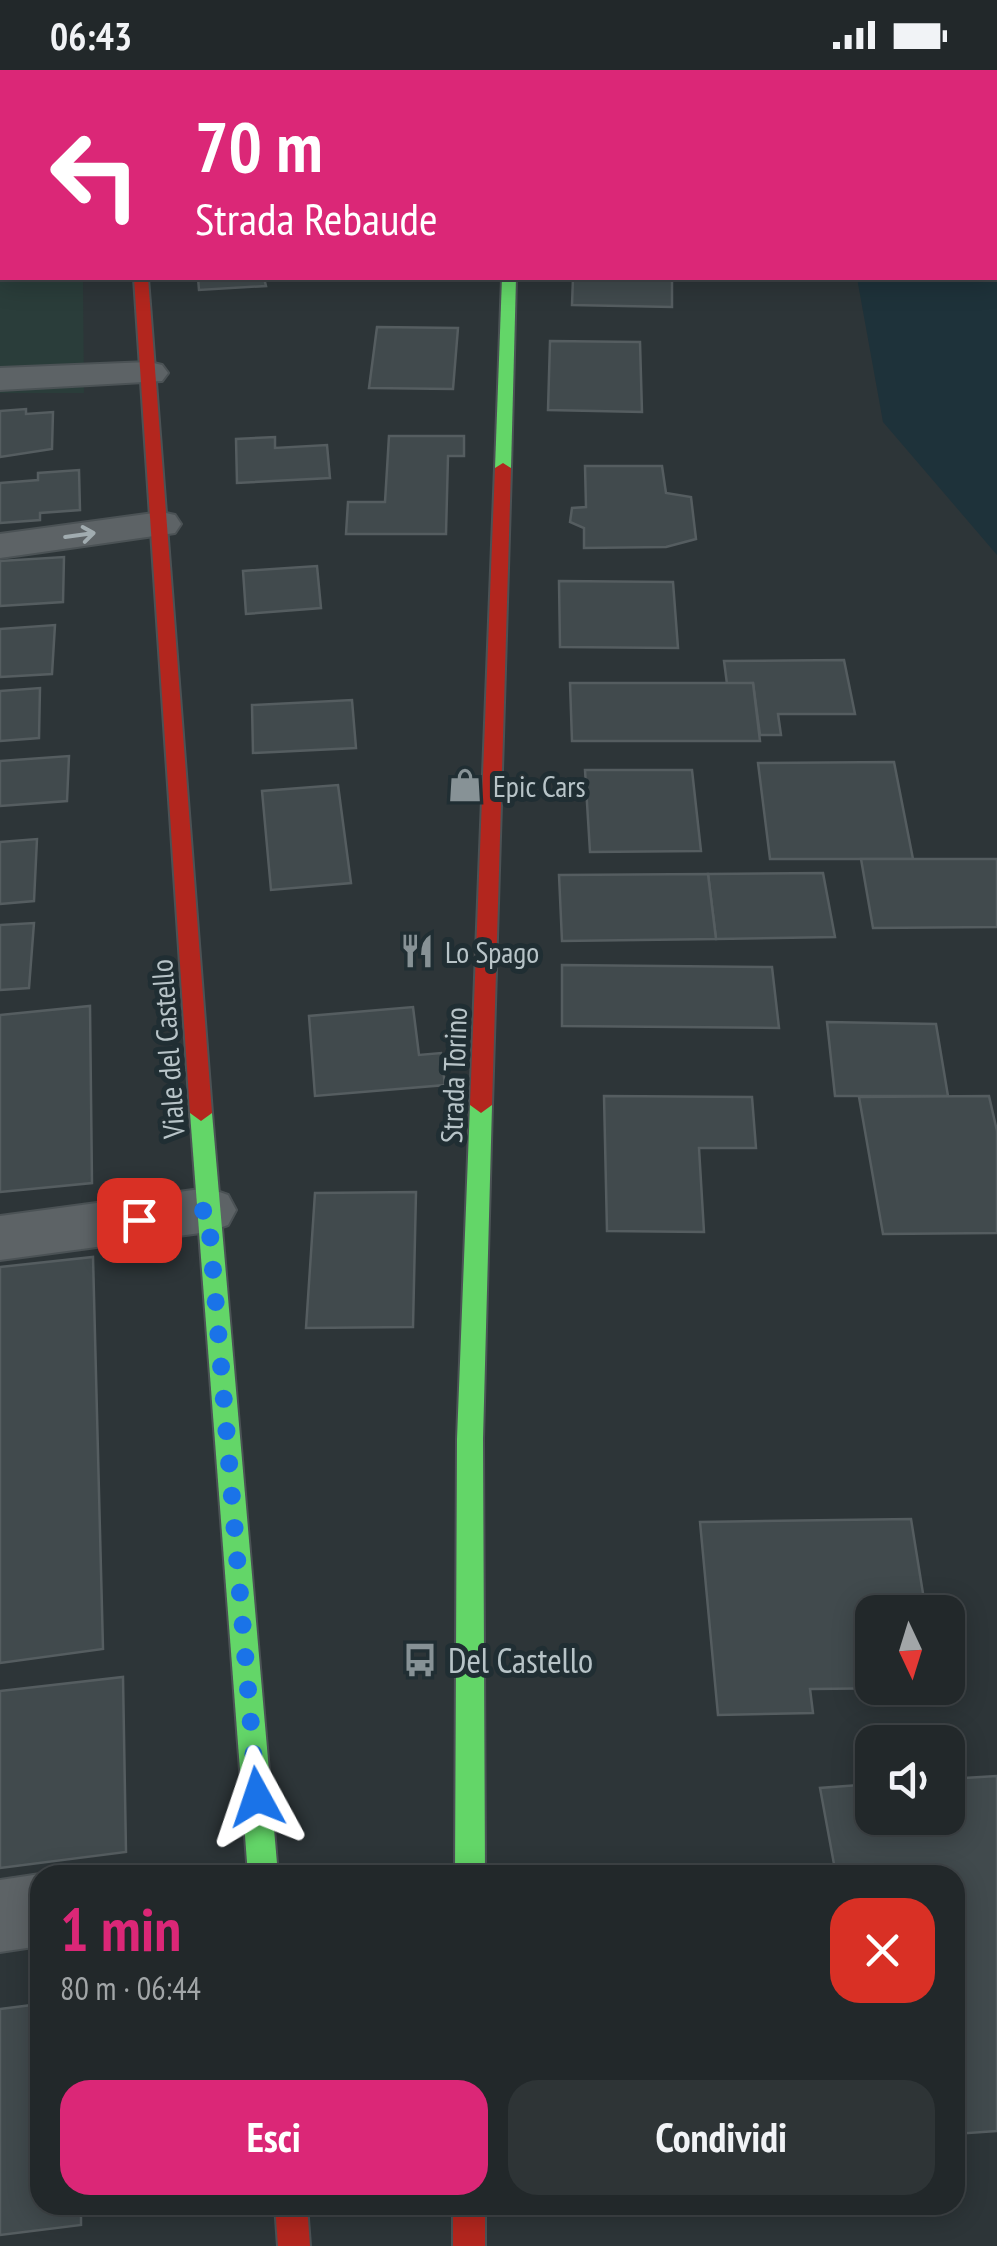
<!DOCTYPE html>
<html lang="it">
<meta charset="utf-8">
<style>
:root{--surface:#22282a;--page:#2e3436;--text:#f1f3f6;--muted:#a2a6a8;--line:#3f4447;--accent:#db2777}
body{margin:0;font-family:"PT Sans Narrow",sans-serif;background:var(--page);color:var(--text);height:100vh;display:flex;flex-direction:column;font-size:38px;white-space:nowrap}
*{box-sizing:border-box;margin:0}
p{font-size:32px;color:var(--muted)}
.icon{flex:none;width:55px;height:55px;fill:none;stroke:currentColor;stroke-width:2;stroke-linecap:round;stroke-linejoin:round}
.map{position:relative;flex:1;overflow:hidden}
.drawer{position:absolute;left:30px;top:1795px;width:935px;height:350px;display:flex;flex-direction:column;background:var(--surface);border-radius:30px;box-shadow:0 5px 25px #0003,0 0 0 2px var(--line)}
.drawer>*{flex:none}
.hud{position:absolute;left:0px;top:0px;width:998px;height:210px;box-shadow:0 5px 25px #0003,0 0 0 2px var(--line);background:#db2777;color:#fff;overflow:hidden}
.needle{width:65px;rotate:176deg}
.tools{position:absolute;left:855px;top:1525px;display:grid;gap:20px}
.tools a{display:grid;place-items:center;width:110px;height:110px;border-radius:20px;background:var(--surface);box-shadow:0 5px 25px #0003,0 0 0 2px var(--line);font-size:50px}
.pin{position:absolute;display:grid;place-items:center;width:85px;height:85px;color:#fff;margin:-42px;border-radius:20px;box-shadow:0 5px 15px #0006}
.me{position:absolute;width:110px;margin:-55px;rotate:355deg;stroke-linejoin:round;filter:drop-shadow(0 0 8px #0008)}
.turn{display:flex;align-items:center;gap:35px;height:210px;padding:0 30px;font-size:45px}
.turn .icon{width:130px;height:130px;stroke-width:2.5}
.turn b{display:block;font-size:70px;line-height:85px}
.round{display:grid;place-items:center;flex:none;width:105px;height:105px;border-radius:30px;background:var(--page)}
.summary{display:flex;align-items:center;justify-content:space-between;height:170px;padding:0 30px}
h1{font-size:60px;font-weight:700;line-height:75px;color:var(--accent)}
.cta{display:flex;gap:20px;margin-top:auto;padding:20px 30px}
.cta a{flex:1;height:115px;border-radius:30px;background:var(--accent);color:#fff;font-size:40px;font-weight:700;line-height:115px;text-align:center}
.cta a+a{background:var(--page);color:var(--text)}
.status{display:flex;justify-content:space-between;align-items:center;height:70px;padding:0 50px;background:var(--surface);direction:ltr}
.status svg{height:28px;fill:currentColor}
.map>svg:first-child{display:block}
</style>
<div class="status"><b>06:43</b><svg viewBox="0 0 49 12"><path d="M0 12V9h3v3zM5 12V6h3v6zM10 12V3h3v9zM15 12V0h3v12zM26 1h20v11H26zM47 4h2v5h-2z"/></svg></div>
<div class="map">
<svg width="997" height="2176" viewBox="0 0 997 2176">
<rect width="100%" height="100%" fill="#2d3538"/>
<path fill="#2a3d3a" d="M0,0H83L2,2V208H83L84,323H0Z"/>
<path fill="#1e323a" d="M822,0H997V485L883,352L857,208H995V2Z"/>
<g fill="#414a4d" stroke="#555d60" stroke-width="2.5">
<path d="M198,208H264L266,216L199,220Z"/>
<path d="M573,208H672V237L572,235Z"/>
<path d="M377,257L458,258L453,319L369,318Z"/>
<path d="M550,271L640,272L642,342L548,340Z"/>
<path d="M26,339V344L53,342L52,379L0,387V341Z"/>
<path d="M389,366H464V386H448L446,464H346L348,432H385Z"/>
<path d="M275,367V378L327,375L330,408L237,413L236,369Z"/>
<path d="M585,396H662L666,423L691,427L696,469L666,477L584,478V458L570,452L572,438L586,437Z"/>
<path d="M79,400L80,440L40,443V450L0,453V413L38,410V403Z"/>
<path d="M64,487L63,532L0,536V491Z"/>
<path d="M317,496L321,538L246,544L243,501Z"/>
<path d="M559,511L673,512L678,578L560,577Z"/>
<path d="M55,555L52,604L0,607V559Z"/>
<path d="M844,590L855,644H778L781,665H760L753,613L727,614L724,591Z"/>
<path d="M570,613H753L760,671H572Z"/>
<path d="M40,618L39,668L0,671V621Z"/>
<path d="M352,630L356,678L253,683L252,635Z"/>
<path d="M69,686L67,731L0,736V691Z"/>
<path d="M894,692L913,789H770L758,693Z"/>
<path d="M585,700H692L701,781L590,782Z"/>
<path d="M338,715L351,813L271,820L262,721Z"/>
<path d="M37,769L34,831L0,834V772Z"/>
<path d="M861,789H997V857L873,858Z"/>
<path d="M823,803L835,867L716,869L708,804Z"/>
<path d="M708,804L716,869L562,871L559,805Z"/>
<path d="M34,853L29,918L0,920V855Z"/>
<path d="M562,895L772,897L779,958L562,956Z"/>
<path d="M90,936L92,1113L0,1122V945Z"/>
<path d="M413,937L419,985L441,983L445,1015L315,1026L309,946Z"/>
<path d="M827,952L936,954L948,1026H835Z"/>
<path d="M604,1026L752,1027L756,1078H699L704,1162L607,1161Z"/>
<path d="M989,1026L997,1061V1163L883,1164L859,1027Z"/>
<path d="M416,1122L413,1257L306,1258L315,1123Z"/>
<path d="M93,1187L103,1579L0,1593V1197Z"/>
<path d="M911,1449L926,1542H872V1618H909L810,1619L813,1643L718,1645L700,1452Z"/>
<path d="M123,1607L126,1782L0,1798V1621Z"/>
<path d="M997,1706V2061L955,2064V1805H836L820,1718L872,1714V1748H948V1709Z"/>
<path d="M40,1934V2135H81V2155L0,2165V1939Z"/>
</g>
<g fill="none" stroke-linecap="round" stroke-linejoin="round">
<g stroke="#4b5255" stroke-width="4">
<g id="street">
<path d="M149,292L162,295L168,303L162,311L0,320V298Z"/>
<path d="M161,442L175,445L181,454L175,463L0,488V464Z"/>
<path d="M208,1118L228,1125L236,1140L228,1155L208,1162L0,1190V1146Z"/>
<path d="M40,1804V1876L0,1882V1810Z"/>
</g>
</g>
<g stroke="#4b5255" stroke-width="4">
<g id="fast">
<path d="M502,208H516L511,398L503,403L495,398Z"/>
<path d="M481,1027L492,1035L483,1369L485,1805H455L457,1369L470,1035Z"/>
<path d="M201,1035L212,1043L278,1805H248L190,1043Z"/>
</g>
</g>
<g stroke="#4b5255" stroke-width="4">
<rect id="slow" x="118" y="0" width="12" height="2"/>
</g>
<g stroke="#4b5255" stroke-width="4">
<g id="jam">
<rect x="510" y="0" width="12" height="2"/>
<path d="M134,208H148L212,1043L201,1051L190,1043Z"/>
<path d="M503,393L511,398L492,1035L481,1043L470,1035L495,398Z"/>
<path d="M275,2135H307L310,2176H278Z"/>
<rect x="453" y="2135" width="32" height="41"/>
</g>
</g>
<use href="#street" fill="#5d6366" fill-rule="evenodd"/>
<use href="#fast" fill="#63d668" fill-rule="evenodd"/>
<use href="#slow" fill="#ff974d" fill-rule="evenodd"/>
<use href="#jam" fill="#b3261e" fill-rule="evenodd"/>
</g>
<defs><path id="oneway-shaft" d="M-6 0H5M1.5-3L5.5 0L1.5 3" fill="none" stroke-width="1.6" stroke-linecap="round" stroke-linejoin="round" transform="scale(2.5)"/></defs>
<use stroke="#a1acb0" href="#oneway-shaft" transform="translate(80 465) rotate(-8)"/>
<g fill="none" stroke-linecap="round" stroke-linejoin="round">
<path stroke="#1a73e8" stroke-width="18" stroke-dasharray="0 32.4" d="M139,1150L208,1140L257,1727"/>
</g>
<defs>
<g id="shop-bare" transform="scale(2.7)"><path d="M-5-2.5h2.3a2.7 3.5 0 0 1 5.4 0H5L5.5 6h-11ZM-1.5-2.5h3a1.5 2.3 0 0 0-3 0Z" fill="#879296" stroke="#202e33" stroke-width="2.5" paint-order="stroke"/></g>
<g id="restaurant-bare" transform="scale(2.7)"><path d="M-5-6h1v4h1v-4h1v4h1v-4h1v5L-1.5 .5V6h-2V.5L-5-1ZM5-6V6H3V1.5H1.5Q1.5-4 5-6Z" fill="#879296" stroke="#202e33" stroke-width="2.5" paint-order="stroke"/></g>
<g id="bus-bare" transform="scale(2.7)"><path d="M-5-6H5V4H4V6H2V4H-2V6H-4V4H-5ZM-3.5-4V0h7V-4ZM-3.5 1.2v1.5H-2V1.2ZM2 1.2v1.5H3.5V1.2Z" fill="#879296" stroke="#202e33" stroke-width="2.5" paint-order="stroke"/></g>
</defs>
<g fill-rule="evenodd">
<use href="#shop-bare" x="465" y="715"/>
<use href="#restaurant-bare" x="417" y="881"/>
<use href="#bus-bare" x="420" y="1590"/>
</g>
<g text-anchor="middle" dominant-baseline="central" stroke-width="10" stroke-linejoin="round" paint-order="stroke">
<g font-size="30" fill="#b8c4c8" stroke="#202e33" text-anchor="start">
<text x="493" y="715">Epic Cars</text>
<text x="445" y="881">Lo Spago</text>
</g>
<g font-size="30" fill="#b8c4c8" stroke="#202e33">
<text transform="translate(167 979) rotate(-94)">Viale del Castello</text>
<text transform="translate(453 1005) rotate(-88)">Strada Torino</text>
</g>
<g font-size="35" fill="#b8c4c8" stroke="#202e33" text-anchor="start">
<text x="448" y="1590">Del Castello</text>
</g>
</g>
</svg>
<div class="tools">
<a><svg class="needle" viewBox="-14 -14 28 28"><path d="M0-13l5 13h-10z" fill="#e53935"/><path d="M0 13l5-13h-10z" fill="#a2a6a8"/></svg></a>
<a><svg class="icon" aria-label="sound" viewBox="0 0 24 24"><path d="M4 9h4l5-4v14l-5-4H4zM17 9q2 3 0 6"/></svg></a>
</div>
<div class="pin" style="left:139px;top:1150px;background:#d93025"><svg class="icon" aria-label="arrive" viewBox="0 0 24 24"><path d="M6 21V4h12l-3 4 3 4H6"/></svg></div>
<svg class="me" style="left:257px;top:1727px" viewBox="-20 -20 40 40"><path d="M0-17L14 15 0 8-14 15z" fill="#1a73e8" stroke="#fff" stroke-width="4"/></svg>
<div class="hud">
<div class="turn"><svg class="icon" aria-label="left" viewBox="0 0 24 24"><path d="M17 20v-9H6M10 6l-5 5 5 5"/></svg><div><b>70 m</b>Strada Rebaude</div></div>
</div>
<section class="drawer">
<div class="summary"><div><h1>1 min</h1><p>80 m · 06:44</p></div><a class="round" style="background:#d93025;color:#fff"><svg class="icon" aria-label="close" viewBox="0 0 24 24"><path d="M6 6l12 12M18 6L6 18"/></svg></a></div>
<div class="cta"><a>Esci</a><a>Condividi</a></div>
</section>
</div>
